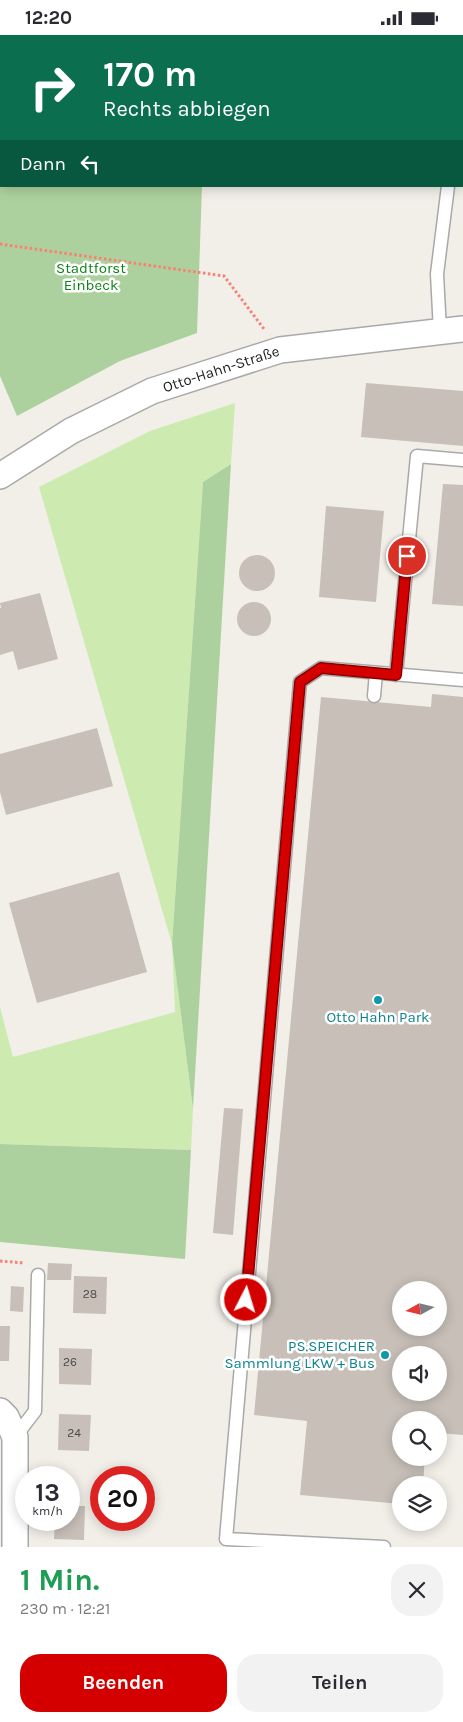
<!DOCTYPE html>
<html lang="de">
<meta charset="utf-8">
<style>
:root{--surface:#fff;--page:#f2f2f3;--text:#2b2b33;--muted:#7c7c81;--accent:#d40000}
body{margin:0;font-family:Karla,sans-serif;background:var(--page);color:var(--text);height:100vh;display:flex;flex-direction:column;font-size:19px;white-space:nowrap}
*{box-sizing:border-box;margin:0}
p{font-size:16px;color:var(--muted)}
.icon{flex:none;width:28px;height:28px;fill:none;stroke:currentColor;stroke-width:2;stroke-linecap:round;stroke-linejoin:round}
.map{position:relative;height:1512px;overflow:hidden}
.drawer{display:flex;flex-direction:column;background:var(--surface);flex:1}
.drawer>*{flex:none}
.top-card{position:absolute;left:0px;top:0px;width:464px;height:152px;box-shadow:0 2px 12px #0003;background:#0b6e4f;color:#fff;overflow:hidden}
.needle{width:32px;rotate:262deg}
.controls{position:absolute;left:392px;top:1246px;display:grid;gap:10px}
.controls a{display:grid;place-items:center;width:55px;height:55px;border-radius:50%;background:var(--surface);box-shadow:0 2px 12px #0003;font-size:25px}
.speed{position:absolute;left:15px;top:1431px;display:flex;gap:10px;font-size:25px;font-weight:700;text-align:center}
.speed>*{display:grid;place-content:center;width:65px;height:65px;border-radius:50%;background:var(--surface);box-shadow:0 2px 12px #0003;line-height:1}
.speed small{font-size:12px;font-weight:400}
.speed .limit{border:8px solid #d22;background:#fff;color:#111}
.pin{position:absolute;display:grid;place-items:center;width:42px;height:42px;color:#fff;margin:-21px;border:2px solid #fff;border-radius:50%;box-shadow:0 1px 5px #0007}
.me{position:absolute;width:55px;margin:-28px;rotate:5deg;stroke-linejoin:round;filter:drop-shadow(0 0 4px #0008)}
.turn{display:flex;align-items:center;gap:18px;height:105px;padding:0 20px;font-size:22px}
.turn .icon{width:65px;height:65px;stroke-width:2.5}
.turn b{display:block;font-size:35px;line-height:42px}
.then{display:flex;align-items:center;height:48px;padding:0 20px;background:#0003;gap:10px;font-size:19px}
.round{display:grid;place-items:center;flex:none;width:52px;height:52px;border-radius:20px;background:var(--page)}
.head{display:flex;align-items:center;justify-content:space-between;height:85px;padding:0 20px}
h1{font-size:30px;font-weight:700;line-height:38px;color:#1e9e55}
.button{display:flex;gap:10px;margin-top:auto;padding:10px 20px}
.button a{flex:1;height:58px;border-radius:20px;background:var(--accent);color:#fff;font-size:20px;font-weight:700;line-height:58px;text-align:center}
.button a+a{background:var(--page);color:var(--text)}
.status{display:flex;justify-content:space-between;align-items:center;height:35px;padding:0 25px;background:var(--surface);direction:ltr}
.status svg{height:14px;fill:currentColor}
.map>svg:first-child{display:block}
</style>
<div class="status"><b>12:20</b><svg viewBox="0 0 49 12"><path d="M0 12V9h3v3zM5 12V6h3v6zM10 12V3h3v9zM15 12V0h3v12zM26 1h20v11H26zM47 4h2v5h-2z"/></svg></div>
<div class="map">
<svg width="463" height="1512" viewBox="0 0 463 1512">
<rect width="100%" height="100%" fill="#f2efe9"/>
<path fill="#cdebb0" d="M235,368L231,429L203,447L172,909L193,1074L191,1115L0,1109V972L13,1022L175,977L172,909L39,452L150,396Z"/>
<g fill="#add19e">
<path d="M0,0H207L1,1V151H202L197,298L120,326L17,381L0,341Z"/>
<path d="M231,429L193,1074L172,909L203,447Z"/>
<path d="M0,1109L191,1115L185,1224L0,1207Z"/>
</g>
<g fill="#c7bfb8" fill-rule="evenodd">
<path d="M366,348L463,356V411L361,402Z"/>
<path d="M443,449L463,450V571L432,569Z"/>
<path d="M326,471L384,476L376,567L319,562Z"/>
<circle cx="257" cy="538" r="18"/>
<path d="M40,558L58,624L18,635L13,616L0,620V573H1L0,568Z"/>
<circle cx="254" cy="584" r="17"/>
<path d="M432,659L463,662V1400L439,1398V1385H401V1422H425L423,1450H401V1469L300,1460L307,1386L254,1380L321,662L431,672ZM401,1255H439V1292H401ZM401,1320H439V1358H401Z"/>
<path d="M97,693L113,751L6,780L0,757V719Z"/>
<path d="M119,837L147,937L37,968L9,868Z"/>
<path d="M224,1073L243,1074L233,1200L213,1198Z"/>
<path d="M48,1228L72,1229L71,1245H47Z"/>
<path d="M74,1241L107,1242L106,1279L73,1278Z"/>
<path d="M11,1251L24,1252L23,1277L10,1276Z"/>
<path d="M0,1291H10L9,1326H0Z"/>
<path d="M59,1313L92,1314L91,1350L59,1349Z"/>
<path d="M59,1379L91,1380L89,1416L58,1415Z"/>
<path d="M69,1471H85L84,1505L54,1504L55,1485H69Z"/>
</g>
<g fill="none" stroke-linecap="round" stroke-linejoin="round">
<g stroke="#a9a9a9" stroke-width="15">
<g id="lane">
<path d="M462,40L463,36"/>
<path d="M440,296L437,239L448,151"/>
<path d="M396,640L417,421L463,425"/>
<path d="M374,661L376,638"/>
<path d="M15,1402L35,1376L38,1240"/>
<path d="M384,1512L226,1504L300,647L321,633L463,645"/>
</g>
</g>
<g stroke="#a9a9a9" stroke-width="28">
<g id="street">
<path d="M0,441L71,396L152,356L280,315L463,294"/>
<path d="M0,1376L6,1382L15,1402V1512"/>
</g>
</g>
<g stroke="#fa8072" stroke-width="3" stroke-dasharray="2.5 2.5" stroke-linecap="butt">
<path d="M0,209L224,241L264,294"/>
<path d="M0,1226L24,1228"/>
</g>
<use href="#lane" stroke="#fff" stroke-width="12"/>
<use href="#street" stroke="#fff" stroke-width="25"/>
</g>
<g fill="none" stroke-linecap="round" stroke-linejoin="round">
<g stroke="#8a0000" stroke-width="12">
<path id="route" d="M246,1265L300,647L321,633L396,640L407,521"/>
</g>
<use href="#route" stroke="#d40000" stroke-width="9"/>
</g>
<g fill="#0f9aa8" stroke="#fff" stroke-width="2">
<circle cx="378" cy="965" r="5"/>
<circle cx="385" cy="1320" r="5"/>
</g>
<g text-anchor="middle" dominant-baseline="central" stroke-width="5" stroke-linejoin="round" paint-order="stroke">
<g font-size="12" fill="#4b4948">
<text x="90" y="1259">28</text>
<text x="70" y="1327">26</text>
<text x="74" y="1398">24</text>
</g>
<g font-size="15" fill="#0c8416" stroke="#fff">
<text x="91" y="233">Stadtforst<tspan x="91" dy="17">Einbeck</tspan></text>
</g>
<g font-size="15" fill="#222" stroke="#fff">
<text transform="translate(221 334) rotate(-18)">Otto-Hahn-Straße</text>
</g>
<g font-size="15" fill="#0d838f" stroke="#fff">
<text x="378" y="982">Otto Hahn Park</text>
<text x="375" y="1311" text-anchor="end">PS.SPEICHER<tspan x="375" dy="17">Sammlung LKW + Bus</tspan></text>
</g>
</g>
</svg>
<div class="controls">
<a><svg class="needle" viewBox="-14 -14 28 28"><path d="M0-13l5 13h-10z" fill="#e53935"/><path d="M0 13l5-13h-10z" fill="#7c7c81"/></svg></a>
<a><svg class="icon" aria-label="sound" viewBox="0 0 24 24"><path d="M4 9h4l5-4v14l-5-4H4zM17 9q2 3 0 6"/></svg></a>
<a><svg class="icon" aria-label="search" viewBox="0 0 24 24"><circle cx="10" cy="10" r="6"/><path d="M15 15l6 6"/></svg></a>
<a><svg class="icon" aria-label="layers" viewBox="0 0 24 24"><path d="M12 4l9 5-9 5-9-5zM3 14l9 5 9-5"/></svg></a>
</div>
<div class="speed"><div>13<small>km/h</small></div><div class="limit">20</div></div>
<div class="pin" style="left:407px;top:521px;background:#d93025"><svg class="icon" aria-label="arrive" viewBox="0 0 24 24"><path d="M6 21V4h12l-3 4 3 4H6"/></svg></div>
<svg class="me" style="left:246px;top:1265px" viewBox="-20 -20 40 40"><circle r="17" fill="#d40000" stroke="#fff" stroke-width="3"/><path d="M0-11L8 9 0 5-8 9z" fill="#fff"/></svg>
<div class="top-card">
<div class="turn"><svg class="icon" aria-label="right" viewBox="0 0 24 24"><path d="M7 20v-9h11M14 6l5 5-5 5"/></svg><div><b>170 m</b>Rechts abbiegen</div></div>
<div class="then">Dann<svg class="icon" aria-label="left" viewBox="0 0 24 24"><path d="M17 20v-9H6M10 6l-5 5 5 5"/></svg></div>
</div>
</div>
<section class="drawer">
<div class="head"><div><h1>1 Min.</h1><p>230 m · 12:21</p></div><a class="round"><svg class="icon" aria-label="close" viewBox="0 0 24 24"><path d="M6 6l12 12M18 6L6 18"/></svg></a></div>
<div class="button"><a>Beenden</a><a>Teilen</a></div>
</section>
